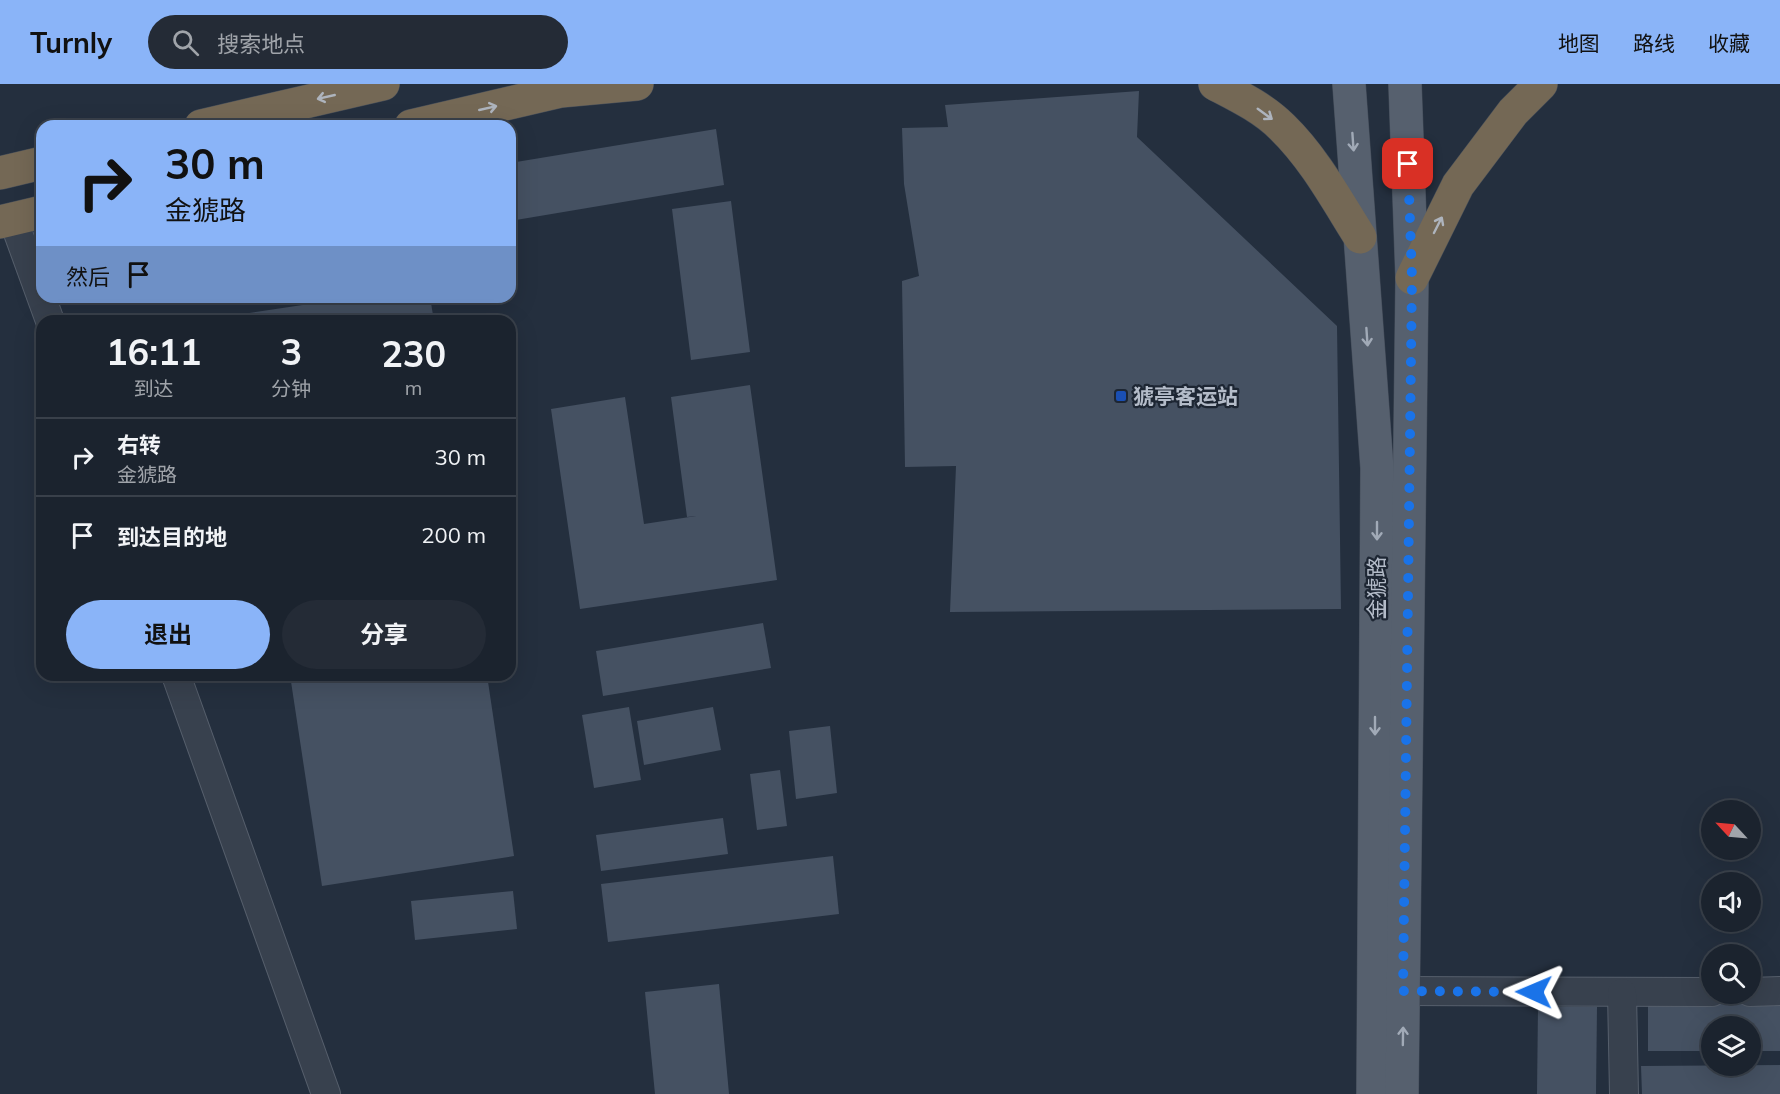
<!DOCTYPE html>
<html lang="zh">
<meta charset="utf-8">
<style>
:root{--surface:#1b232e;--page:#242b36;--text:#f1f3f6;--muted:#a0a4aa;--line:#39404a;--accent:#8ab4f8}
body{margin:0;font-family:Mulish,"Noto Sans SC",sans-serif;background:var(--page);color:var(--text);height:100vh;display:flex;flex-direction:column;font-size:22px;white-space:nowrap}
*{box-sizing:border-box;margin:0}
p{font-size:20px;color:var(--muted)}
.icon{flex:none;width:33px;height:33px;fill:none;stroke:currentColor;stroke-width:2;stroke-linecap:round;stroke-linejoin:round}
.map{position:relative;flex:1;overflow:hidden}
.panel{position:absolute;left:36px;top:231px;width:480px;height:366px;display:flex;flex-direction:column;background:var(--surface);border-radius:18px;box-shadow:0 6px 24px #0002,0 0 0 2px var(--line)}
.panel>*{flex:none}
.banner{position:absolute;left:36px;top:36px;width:480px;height:183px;border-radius:18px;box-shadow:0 6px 24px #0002,0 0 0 2px var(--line);background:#8ab4f8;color:#111;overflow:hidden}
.needle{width:39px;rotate:296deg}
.buttons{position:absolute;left:1701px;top:716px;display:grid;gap:12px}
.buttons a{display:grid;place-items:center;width:60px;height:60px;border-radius:50%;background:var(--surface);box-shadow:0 6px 24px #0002,0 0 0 2px var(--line);font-size:30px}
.pin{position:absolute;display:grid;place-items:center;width:51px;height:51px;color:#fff;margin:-26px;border-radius:12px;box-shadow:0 3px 9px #0006}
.me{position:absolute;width:66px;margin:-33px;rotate:271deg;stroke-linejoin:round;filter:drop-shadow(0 0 4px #0008)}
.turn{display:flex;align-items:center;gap:21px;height:126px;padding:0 30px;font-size:27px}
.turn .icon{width:78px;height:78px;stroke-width:2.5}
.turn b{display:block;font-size:42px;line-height:51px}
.then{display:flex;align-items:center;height:57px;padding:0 30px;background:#0003;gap:12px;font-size:22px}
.eta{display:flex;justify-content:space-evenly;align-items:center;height:102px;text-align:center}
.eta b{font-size:36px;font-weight:700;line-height:42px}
.action{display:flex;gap:12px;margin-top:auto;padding:12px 30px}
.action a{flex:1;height:69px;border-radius:36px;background:var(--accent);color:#111;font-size:24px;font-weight:700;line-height:69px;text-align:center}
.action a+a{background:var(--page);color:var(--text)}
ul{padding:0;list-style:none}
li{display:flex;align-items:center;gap:18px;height:78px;padding:0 30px;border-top:2px solid var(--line)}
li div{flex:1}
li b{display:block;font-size:22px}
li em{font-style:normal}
header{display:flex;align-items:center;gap:36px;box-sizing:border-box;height:84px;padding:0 30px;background:var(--accent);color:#111}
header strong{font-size:28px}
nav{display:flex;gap:33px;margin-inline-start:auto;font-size:21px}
.search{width:420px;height:54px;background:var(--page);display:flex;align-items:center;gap:15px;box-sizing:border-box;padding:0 21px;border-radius:33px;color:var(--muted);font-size:22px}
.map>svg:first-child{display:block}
</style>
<header>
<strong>Turnly</strong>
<div class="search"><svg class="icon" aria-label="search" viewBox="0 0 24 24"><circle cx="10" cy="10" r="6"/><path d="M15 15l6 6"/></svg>搜索地点</div>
<nav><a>地图</a><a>路线</a><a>收藏</a></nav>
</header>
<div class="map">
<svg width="1780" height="1010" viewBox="0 0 1780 1010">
<rect width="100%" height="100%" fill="#242f3e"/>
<g fill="#455162">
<path d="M1139,7L1137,53L1337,242L1341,525L950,528L956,382L905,383L902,197L919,192L904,100L902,44L948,43L945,21Z"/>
<path d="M716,45L724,101L510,137V79Z"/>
<path d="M731,117L750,268L691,276L672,125Z"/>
<path d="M356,213H430L434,237H237L236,231Z"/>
<path d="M750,301L777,496L580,525L551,325L625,313L644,440L696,432L687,433L671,313Z"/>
<path d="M763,539L771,584L603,612L596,567Z"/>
<path d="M290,591H487L514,772L322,802Z"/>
<path d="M629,623L641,696L594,704L582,631Z"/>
<path d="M713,623L721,666L644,681L637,637Z"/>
<path d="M830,642L837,709L796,715L789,647Z"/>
<path d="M780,686L787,742L757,746L750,690Z"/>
<path d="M723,734L728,770L601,787L596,751Z"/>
<path d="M833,772L839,830L608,858L601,800Z"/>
<path d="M513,807L517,845L415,856L411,817Z"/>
<path d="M719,900L729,1010H655L645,908Z"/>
<path d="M1648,917H1780V967H1750V942H1712V967H1648Z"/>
<path d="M1538,923H1597L1596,1010H1537Z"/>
<path d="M1780,981V1010H1642L1641,982Z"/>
</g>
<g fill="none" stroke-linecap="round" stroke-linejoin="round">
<g stroke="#565f6c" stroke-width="30">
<g id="street">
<path d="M13,135L50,237"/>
<path d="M176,591L326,1010"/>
<path d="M1403,907L1712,908"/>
<path d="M1750,908L1780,907"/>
<path d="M1622,909L1624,1010"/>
</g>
</g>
<g stroke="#414a57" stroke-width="34">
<g id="primary">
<path d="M1349,0L1377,384L1373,1010"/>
<path d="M1402,1010L1412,194L1405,0"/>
</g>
</g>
<g stroke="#434c59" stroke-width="34">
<g id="highway">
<path d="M1215,0C1238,12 1263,24 1282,43C1314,74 1336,115 1360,153"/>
<path d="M201,42L383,0"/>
<path d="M411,42L561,7L637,0"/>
<path d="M0,89L42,79"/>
<path d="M0,138L42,128"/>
<path d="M1412,194L1458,101L1513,28L1541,0"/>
</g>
</g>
<use href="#street" stroke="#38414e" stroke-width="28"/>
<use href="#primary" stroke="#56606e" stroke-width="33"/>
<use href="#highway" stroke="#746855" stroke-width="33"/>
</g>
<defs><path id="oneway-shaft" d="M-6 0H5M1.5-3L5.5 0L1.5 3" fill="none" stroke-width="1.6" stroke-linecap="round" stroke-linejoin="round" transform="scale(1.5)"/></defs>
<g stroke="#aeb4bd">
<use href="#oneway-shaft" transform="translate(326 13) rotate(167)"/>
<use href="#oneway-shaft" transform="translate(488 24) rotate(-13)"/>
<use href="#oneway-shaft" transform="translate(1265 30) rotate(36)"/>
<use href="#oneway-shaft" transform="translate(1438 141) rotate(-63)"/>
</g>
<g stroke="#a1aab7">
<use href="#oneway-shaft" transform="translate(1353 58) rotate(86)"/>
<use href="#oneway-shaft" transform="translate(1367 253) rotate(86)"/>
<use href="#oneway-shaft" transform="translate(1377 447) rotate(90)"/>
<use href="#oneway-shaft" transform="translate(1375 642) rotate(90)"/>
<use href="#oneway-shaft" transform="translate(1403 952) rotate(-89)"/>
</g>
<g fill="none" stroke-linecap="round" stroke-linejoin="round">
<path stroke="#1a73e8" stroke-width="10" stroke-dasharray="0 18" d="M1408,80L1412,194L1403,907L1534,908"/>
</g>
<rect fill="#1a4fb4" stroke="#1d2633" stroke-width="2" x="1115" y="306" width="12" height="12" rx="3"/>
<g text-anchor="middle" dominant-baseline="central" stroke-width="4.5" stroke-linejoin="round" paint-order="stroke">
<g font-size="21" font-weight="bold" fill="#b4bcc9" stroke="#1d2633" text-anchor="start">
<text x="1133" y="312">猇亭客运站</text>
</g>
<g font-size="21" fill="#b4bcc9" stroke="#1d2633">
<text transform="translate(1376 504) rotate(-90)">金猇路</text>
</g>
</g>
</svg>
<div class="buttons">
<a><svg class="needle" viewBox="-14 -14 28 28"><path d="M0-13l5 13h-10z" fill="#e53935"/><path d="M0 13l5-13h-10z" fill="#a0a4aa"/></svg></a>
<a><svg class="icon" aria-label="sound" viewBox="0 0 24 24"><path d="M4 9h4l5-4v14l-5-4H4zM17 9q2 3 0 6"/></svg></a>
<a><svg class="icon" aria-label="search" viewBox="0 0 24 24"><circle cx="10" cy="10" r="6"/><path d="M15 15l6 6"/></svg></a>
<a><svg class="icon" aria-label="layers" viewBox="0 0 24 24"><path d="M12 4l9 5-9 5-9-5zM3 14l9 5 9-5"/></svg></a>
</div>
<div class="pin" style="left:1408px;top:80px;background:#d93025"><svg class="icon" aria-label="arrive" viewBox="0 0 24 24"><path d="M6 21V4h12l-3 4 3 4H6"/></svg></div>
<svg class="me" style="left:1534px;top:908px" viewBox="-20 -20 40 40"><path d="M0-17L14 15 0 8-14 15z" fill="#1a73e8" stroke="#fff" stroke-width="4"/></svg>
<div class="banner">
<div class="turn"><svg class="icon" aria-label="right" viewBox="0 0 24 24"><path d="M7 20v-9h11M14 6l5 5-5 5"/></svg><div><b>30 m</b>金猇路</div></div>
<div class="then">然后<svg class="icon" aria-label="arrive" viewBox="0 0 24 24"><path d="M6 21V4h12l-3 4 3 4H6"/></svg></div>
</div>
<section class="panel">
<div class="eta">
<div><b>16:11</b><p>到达</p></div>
<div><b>3</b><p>分钟</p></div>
<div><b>230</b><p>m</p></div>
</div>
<ul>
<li><svg class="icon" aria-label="right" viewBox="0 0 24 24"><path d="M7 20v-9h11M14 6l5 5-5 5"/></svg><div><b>右转</b><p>金猇路</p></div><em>30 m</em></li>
<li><svg class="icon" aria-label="arrive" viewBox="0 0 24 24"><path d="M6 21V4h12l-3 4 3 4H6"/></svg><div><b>到达目的地</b></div><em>200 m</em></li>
</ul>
<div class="action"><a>退出</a><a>分享</a></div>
</section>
</div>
